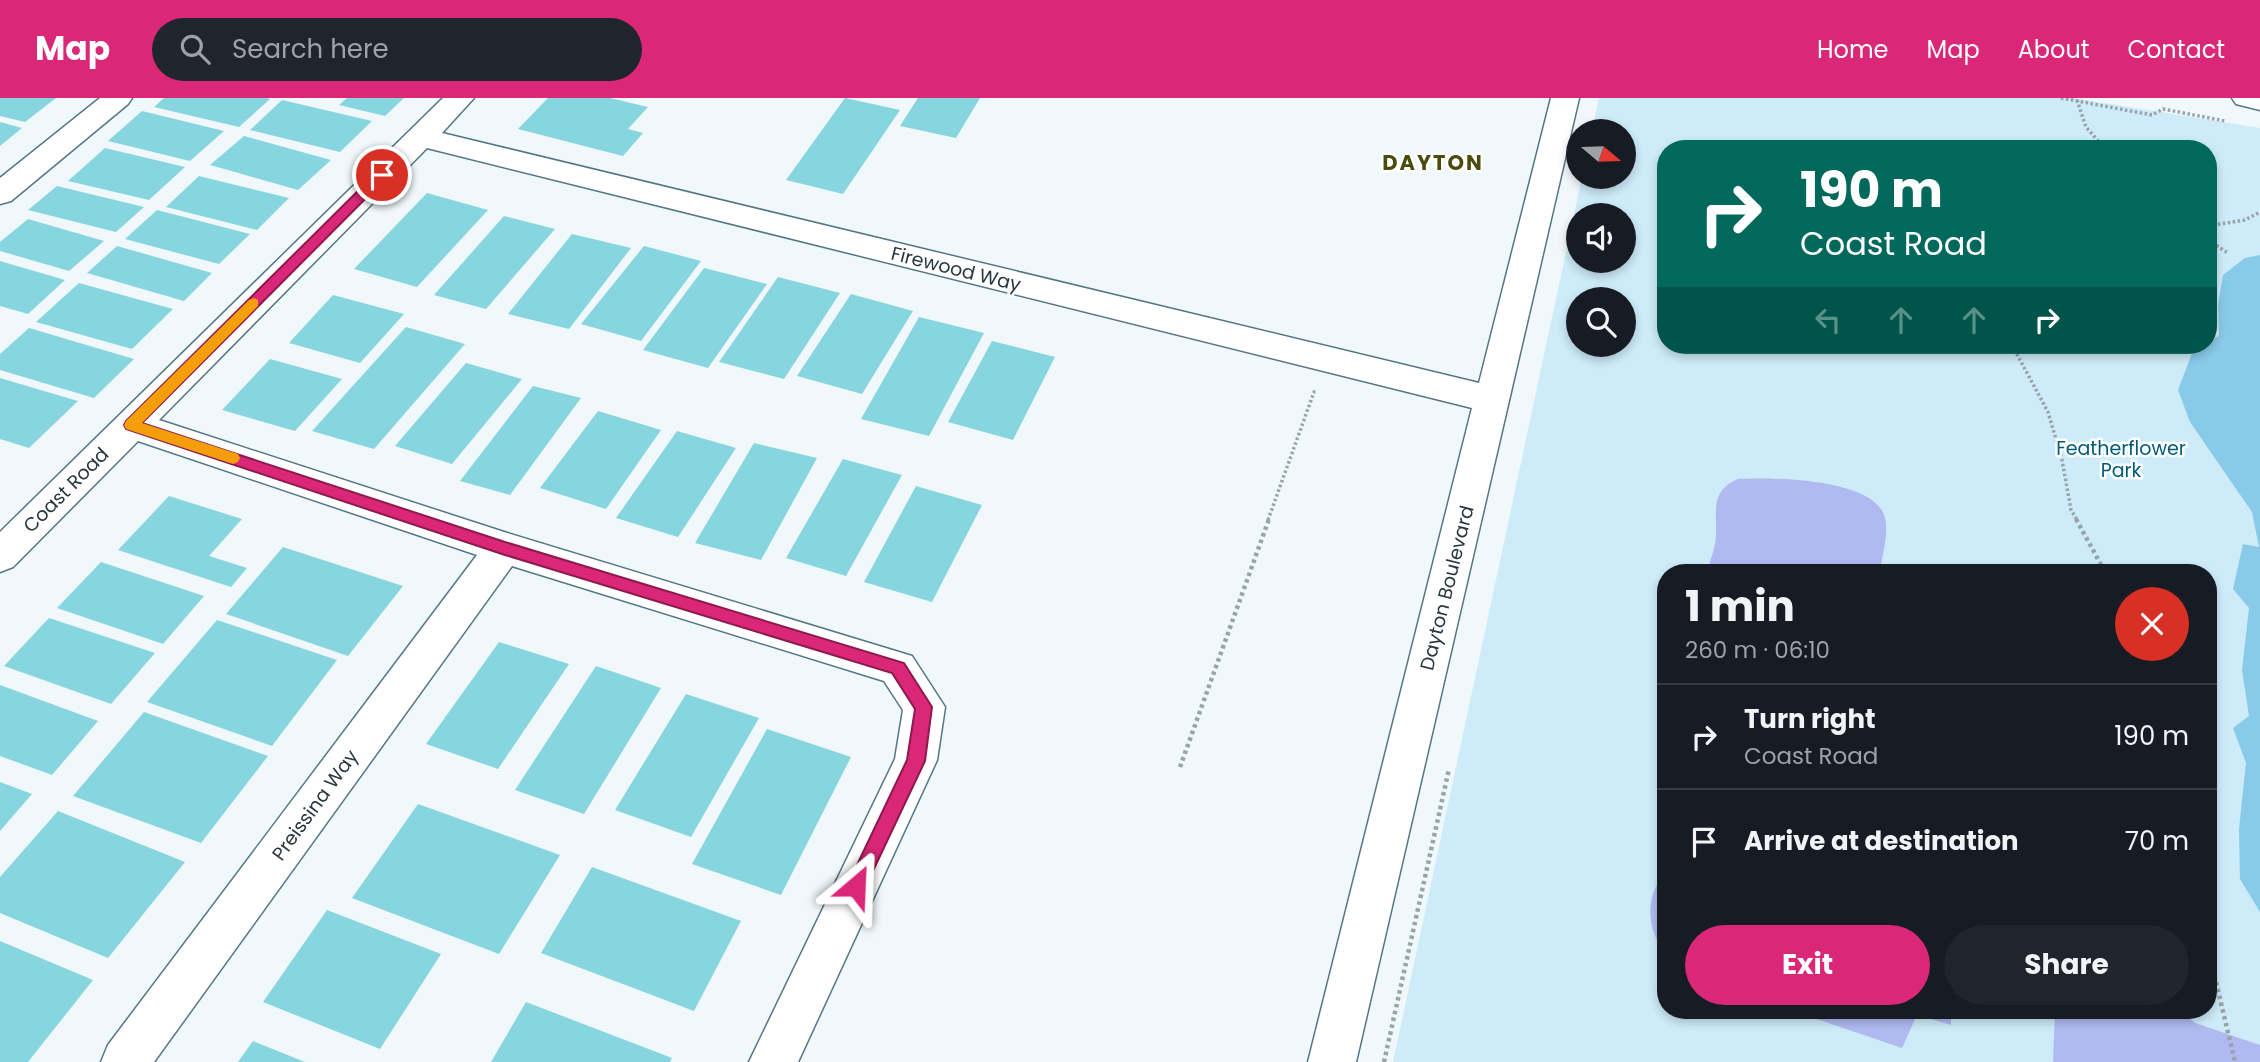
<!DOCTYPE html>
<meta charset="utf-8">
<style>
:root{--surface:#171b24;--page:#20242c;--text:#f1f3f6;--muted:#9ea1a6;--line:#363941;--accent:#db2777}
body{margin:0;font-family:Poppins,sans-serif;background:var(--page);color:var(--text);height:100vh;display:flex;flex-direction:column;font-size:26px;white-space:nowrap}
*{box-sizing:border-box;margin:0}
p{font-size:23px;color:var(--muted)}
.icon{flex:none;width:38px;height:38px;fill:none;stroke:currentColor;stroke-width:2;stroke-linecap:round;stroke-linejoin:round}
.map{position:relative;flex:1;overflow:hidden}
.sheet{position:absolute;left:1657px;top:466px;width:560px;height:455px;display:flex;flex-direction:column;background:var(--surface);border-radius:28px;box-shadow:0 4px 10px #0003}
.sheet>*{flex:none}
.top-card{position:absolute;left:1657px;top:42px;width:560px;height:214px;border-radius:28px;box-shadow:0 4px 10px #0003;background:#00695c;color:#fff;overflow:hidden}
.needle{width:46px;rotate:109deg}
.tools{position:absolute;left:1566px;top:21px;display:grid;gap:14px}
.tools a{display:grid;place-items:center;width:70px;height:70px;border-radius:50%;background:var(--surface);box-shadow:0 4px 10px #0003;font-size:35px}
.pin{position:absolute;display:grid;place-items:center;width:60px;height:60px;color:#fff;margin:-30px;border:4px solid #fff;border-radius:50%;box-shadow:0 2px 7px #0007}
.me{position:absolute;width:77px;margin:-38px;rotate:26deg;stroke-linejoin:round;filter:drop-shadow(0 0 5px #0008)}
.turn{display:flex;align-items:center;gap:24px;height:147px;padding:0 28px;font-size:32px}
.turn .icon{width:91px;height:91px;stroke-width:2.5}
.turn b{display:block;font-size:49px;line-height:60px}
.lanes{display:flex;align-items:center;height:66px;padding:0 28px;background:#0003;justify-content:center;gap:35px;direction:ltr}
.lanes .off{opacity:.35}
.round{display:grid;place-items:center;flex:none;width:74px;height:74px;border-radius:37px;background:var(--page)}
.headline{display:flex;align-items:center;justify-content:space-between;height:119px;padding:0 28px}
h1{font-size:42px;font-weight:700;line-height:52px}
.cta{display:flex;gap:14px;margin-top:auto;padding:14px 28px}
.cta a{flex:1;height:80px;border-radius:42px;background:var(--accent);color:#fff;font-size:28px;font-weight:700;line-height:80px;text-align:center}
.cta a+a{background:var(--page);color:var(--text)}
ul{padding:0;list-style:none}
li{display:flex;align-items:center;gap:21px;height:105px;padding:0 28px;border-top:2px solid var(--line)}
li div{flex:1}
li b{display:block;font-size:26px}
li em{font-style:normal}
header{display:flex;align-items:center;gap:42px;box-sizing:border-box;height:98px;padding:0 35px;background:var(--accent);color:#fff}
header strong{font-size:33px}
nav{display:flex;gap:38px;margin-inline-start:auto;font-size:24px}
.search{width:490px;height:63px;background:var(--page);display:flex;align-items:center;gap:18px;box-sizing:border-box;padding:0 24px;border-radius:38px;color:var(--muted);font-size:26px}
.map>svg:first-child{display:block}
</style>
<header>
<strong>Map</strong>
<div class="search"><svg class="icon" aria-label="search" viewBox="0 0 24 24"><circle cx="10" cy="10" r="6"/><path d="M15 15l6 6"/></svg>Search here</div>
<nav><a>Home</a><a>Map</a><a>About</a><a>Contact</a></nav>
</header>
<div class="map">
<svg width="2260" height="964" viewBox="0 0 2260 964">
<rect width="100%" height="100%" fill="#f0f8fb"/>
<path fill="#ceebf9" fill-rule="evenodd" d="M1599,0H2073L2260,30V964H1393L1582,79H1624V33H1592ZM1666,51H2208V247H1666ZM1578,117H1624V163H1578ZM1578,201H1624V247H1578ZM1666,474H2208V912H1666Z"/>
<path fill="#89cae8" d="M2260,157V814L2240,781L2239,731L2246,665L2233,630L2249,618L2242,572L2249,510L2233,491L2243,446L2259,449L2252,414L2190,324L2178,292L2194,250L2208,247L2209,243L2219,238L2218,207L2223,177L2245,160Z"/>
<g fill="#b0baf0">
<path d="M1738,381C1770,379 1876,380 1885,420C1889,437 1882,457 1880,474H1707C1710,462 1716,449 1716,437C1717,412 1710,393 1738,381Z"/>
<path d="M1666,725V856C1648,834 1644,802 1662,779L1658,763Z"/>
<path d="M1790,912H1951V927L1917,917L1902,950Z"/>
<path d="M2055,912H2180L2195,925L2260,947V964H2053Z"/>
</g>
<g fill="#87d5df">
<path d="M0,0H56L25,24L0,18Z"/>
<path d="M164,0H267L270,1L239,29L154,9Z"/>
<path d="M347,0H404L385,18L339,7Z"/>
<path d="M548,0H610L648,9L628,31L643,35L623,58L518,31Z"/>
<path d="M845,0L900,12L843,96L786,82Z"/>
<path d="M918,0H980L956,40L900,28Z"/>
<path d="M282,2L372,23L340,54L250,32Z"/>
<path d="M142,13L224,33L190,63L108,43Z"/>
<path d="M0,24L22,30L0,48Z"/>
<path d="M244,38L331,62L298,92L210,67Z"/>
<path d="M105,50L185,69L149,102L68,83Z"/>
<path d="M199,78L289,100L257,132L166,109Z"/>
<path d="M57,88L144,109L116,134L28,112Z"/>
<path d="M427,95L488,112L417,189L354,171Z"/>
<path d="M157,112L250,136L219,166L125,141Z"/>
<path d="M504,118L555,131L486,211L434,197Z"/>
<path d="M28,121L104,143L69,173L0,153V144Z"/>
<path d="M572,136L631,150L569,231L508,216Z"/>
<path d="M117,148L212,175L184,203L87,175Z"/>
<path d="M644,148L701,163L641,243L581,226Z"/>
<path d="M0,163L65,182L28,216L0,208Z"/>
<path d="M704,170L767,186L708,270L643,252Z"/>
<path d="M778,179L840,195L784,281L719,264Z"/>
<path d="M79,185L173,211L132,251L36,224Z"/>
<path d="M851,196L913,213L862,296L797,278Z"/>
<path d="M333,197L404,216L360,265L289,245Z"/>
<path d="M919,219L984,235L929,338L861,321Z"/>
<path d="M406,229L465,246L374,351L312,333Z"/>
<path d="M29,230L134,261L94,300L0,272V256Z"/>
<path d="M992,243L1055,259L1013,342L948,324Z"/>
<path d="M270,261L342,281L295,333L222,312Z"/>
<path d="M466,265L522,281L452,366L395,348Z"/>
<path d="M0,280L78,303L29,350L0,341Z"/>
<path d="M533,288L581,300L510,397L460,383Z"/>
<path d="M598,313L661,332L606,411L540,390Z"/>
<path d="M677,333L736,350L678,439L616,420Z"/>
<path d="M754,345L817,360L761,462L695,445Z"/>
<path d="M843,361L902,377L846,478L786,460Z"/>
<path d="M916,388L982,407L932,504L864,484Z"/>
<path d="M169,398L242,421L209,458L247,470L231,489L118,452Z"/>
<path d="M283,449L403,488L348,558L226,516Z"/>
<path d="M101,464L204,498L163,546L57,510Z"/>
<path d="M49,520L155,555L111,606L4,568Z"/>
<path d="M217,522L337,562L272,648L147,604Z"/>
<path d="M499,544L569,566L498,671L426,646Z"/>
<path d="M596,568L661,590L584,716L515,692Z"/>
<path d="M0,587L98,623L52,677L0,658Z"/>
<path d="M686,596L759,620L691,739L615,712Z"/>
<path d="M144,614L268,658L201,745L73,698Z"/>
<path d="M767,631L851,659L781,797L692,766Z"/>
<path d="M0,684L32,696L0,733Z"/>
<path d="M418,706L560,757L499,856L352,800Z"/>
<path d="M58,713L185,764L108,860L0,815V779Z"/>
<path d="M592,769L741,823L694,913L541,855Z"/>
<path d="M327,812L441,856L380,951L263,904Z"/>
<path d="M0,843L93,882L28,964H0Z"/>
<path d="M526,904L672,960L670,964H491Z"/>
<path d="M253,943L305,964H238Z"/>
</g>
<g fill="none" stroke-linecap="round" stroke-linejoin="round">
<g stroke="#557686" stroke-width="3">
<g id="minor">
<path d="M100,0H132L128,6L11,103L0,106V80Z"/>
<path d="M443,0H474L442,35L1479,285L1551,0H1579L1356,964H1308L1472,310L427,50L159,322L504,434L912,558L945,609L937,662L798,964H749L895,661L903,612L884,583L512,468L154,964H101L108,947L477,457L138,343L13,469L0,474V434Z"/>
</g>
</g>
<g stroke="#557686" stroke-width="3">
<path id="tertiary" d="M2232,0H2260V12L2236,6Z"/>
</g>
<g stroke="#99a3a8" stroke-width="3.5" stroke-dasharray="2.5 2.5" stroke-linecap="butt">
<path d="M2061,0L2152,17L2163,11L2225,23"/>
<path d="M2077,2L2086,29L2105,51"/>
<path d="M2208,128L2245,122L2260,114"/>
<path d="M2208,142L2228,155"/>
<path d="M2012,247L2048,314L2062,362L2071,412L2077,422"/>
<path d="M1268,422L1314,294H1317"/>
</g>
<g stroke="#99a3a8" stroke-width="4.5" stroke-dasharray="3.5 3.5" stroke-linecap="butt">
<path d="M2076,421L2105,474"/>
<path d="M1180,669L1269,421"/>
<path d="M2208,850L2235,964"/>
<path d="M1384,964L1449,671"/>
</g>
<use href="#minor" fill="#fff" fill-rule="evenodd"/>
<use href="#tertiary" fill="#fff" fill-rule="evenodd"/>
</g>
<path fill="#db2777" stroke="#8e194d" stroke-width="2" d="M382,73L386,74V80L142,325L505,444L904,565L932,609L925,663L863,794L856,797L850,794L847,788L907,662L915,611L892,575L505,457L126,331L124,327L126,323L377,74Z"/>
<path fill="#f59e0b" d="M254,200L258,202V208L142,325L238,356L240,360L238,364L233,366L126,331L124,327L126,323L249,202Z"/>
<g text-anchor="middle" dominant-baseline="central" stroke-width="5" stroke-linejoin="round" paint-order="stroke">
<g font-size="19" fill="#29373e" stroke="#fff">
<text transform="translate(956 171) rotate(14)">Firewood Way</text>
<text transform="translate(66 392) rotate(-45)">Coast Road</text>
<text transform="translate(1447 490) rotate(-76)">Dayton Boulevard</text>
<text transform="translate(315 707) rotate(-54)">Preissina Way</text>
</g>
<g font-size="19" fill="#005b79" stroke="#fff">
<text x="2121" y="350">Featherflower<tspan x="2121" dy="22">Park</tspan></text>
</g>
<g font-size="21" font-weight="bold" letter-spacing="2" fill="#4b4b0d" stroke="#fff">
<text x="1433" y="64">DAYTON</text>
</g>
</g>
</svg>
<div class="tools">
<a><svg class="needle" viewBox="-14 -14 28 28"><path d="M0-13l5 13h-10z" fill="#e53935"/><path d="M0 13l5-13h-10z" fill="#9ea1a6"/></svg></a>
<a><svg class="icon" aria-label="sound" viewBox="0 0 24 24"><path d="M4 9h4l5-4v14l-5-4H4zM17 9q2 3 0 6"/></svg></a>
<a><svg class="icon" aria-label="search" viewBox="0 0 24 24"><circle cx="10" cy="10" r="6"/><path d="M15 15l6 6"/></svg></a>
</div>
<div class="pin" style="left:382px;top:77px;background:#d93025"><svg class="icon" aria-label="arrive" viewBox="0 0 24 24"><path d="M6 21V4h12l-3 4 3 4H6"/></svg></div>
<svg class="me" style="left:856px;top:788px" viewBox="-20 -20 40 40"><path d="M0-17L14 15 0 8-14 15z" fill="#db2777" stroke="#fff" stroke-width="4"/></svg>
<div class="top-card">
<div class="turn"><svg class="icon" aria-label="right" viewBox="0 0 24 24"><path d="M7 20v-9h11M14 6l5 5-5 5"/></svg><div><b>190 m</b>Coast Road</div></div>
<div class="lanes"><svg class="icon off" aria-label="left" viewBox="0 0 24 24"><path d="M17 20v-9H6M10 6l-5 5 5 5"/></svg><svg class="icon off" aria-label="ahead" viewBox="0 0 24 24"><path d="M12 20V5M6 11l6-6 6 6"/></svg><svg class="icon off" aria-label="ahead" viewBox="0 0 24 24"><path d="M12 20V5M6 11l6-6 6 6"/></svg><svg class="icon" aria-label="right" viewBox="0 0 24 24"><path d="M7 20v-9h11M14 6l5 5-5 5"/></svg></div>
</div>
<section class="sheet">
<div class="headline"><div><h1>1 min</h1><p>260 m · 06:10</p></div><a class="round" style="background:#d93025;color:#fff"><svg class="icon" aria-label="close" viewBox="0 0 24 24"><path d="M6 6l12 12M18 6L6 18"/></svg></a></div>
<ul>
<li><svg class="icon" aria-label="right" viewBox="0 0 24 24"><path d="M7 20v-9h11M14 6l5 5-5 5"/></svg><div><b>Turn right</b><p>Coast Road</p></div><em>190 m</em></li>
<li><svg class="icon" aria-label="arrive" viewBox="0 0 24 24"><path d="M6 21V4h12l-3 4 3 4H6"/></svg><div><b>Arrive at destination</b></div><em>70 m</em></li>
</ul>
<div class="cta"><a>Exit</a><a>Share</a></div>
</section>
</div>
